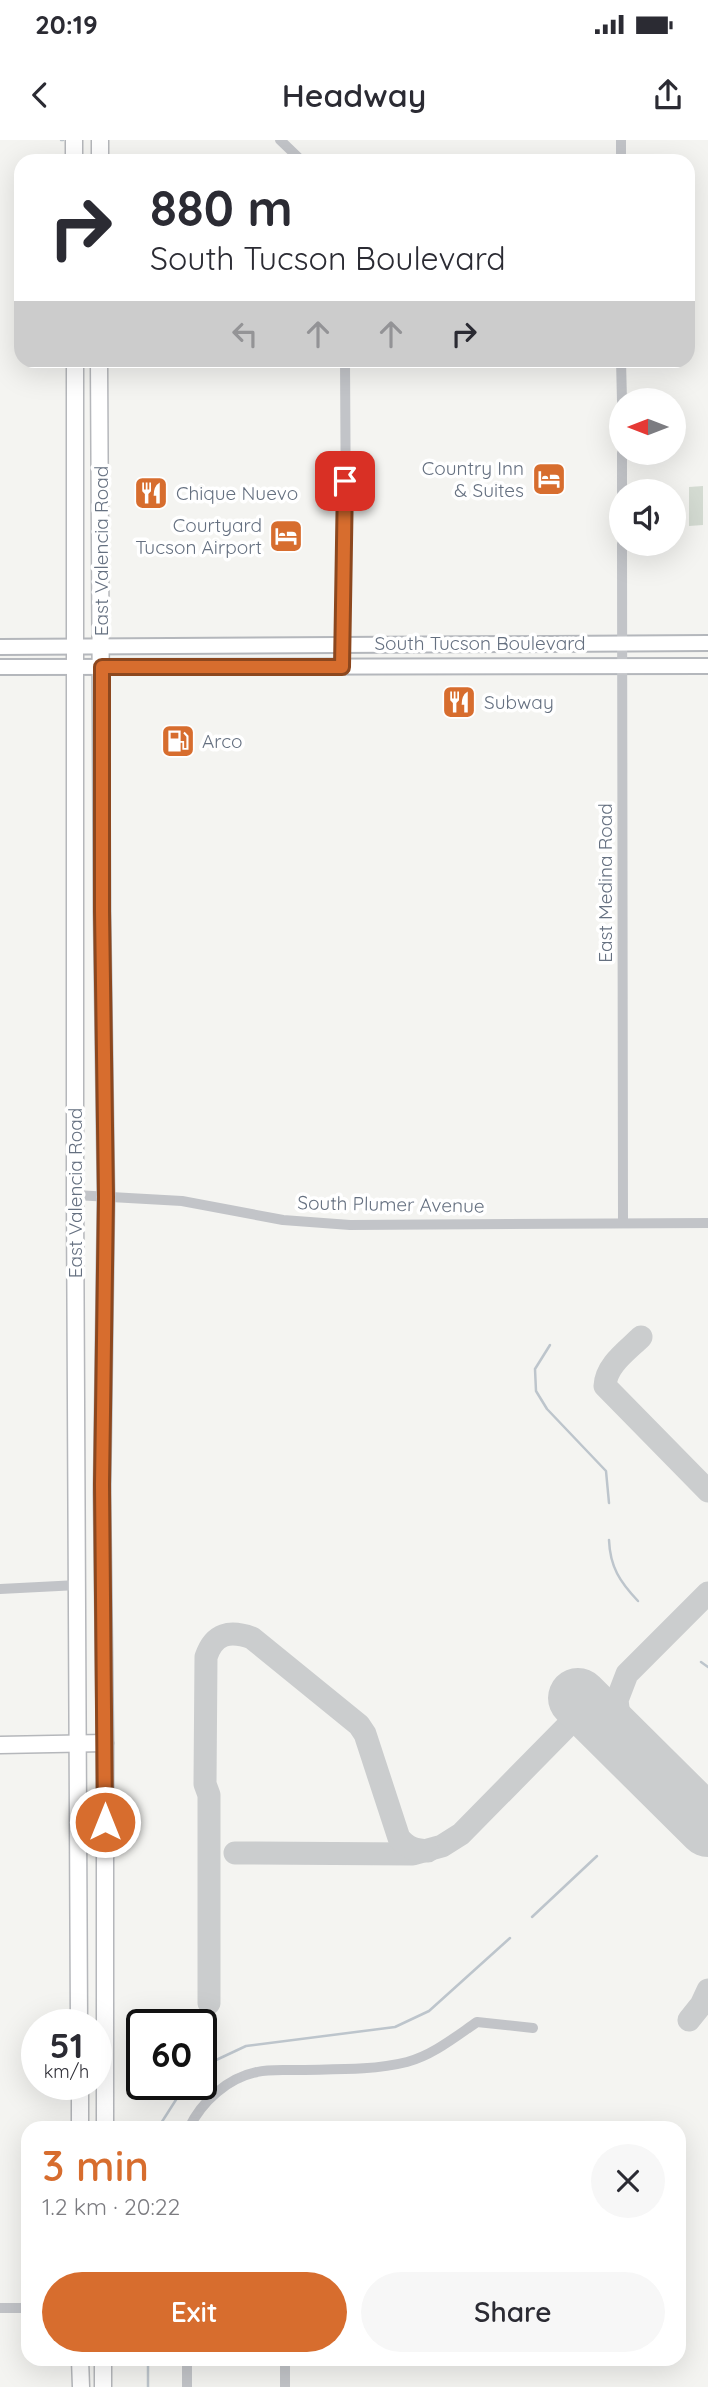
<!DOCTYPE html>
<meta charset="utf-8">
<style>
:root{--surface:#fff;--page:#f7f7f7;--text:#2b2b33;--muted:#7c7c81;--accent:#d76d2e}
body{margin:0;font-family:Quicksand,sans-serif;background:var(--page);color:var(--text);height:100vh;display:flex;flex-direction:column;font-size:26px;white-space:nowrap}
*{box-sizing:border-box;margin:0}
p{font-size:23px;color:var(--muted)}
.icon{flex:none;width:38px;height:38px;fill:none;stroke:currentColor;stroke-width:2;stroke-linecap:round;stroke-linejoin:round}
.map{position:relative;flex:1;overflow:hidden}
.panel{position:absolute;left:21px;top:1981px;width:665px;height:245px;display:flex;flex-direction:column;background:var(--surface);border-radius:21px;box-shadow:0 7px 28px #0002}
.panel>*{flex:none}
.guide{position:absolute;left:14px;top:14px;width:681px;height:214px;border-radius:21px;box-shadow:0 7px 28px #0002;background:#fff;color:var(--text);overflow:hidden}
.needle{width:46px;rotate:270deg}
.buttons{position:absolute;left:609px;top:248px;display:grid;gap:14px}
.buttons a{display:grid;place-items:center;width:77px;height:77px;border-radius:50%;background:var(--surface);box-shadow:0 7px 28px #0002;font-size:35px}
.speed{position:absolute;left:21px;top:1869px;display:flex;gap:14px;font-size:35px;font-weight:700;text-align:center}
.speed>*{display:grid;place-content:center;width:91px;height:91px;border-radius:50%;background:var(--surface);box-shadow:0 7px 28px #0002;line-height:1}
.speed small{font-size:18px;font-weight:400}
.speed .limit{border:4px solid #111;border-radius:10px;background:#fff;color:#111}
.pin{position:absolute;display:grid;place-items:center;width:60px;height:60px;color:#fff;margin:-30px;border-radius:14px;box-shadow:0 4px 10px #0006}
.me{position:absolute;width:77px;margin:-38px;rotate:0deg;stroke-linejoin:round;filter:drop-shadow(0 0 5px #0008)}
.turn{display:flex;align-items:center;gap:24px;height:147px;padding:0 21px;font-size:32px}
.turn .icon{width:91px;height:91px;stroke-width:2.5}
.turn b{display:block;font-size:49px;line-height:60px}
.lanes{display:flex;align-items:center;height:66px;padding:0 21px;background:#0003;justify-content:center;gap:35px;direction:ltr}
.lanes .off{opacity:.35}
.round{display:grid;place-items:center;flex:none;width:74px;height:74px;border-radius:37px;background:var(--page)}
.overview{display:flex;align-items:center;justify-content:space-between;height:119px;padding:0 21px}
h1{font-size:42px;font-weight:600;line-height:52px;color:var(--accent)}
.cta{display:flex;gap:14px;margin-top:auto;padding:14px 21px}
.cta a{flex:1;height:80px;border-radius:42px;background:var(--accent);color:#fff;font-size:28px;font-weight:600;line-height:80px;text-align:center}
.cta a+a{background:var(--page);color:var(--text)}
.status{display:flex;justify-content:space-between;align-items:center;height:49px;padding:0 35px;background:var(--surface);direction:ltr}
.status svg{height:19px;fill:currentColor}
header{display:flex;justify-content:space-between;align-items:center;height:91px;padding:0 21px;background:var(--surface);font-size:32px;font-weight:600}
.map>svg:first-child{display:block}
</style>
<div class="status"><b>20:19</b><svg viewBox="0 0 49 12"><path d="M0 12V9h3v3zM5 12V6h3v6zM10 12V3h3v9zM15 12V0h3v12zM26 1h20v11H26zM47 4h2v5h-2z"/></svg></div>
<header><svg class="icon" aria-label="back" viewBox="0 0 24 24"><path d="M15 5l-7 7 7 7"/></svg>Headway<svg class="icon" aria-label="share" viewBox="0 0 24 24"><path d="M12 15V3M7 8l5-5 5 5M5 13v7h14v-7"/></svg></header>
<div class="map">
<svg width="708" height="2247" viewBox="0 0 708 2247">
<rect width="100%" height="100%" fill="#f4f4f1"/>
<path fill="#d4dbd2" d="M703,346V385L689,386V347Z"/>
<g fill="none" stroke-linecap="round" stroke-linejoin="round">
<g stroke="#bdc5cc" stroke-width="2.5">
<path d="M61,0H63"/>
<path d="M550,1205L535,1229L536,1251L547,1269L606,1331L609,1363"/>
<path d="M609,1400C610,1427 620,1442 638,1461"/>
<path d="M701,1522L708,1527"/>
<path d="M532,1777L597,1716"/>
<path d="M201,1931L214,1921L246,1906L395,1887L429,1871L510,1798"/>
<path d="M158,1988L186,1944"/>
<path d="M148,2219V2247"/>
</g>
<g stroke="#cbcdce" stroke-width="23">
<path d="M641,1197C627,1211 606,1225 605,1246L708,1351"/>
<path d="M622,1601L617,1560L627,1534L708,1453"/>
<path d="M697,1676L708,1693"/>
<path d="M235,1713L413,1714L442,1706L461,1694L587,1566"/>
<path d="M209,1863V1655L205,1644L206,1517C214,1493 230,1490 252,1498L359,1585L365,1594L399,1698C408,1708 414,1710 428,1711"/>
<path d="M689,1880L701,1865L708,1850"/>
</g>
<path stroke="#cbcdce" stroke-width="60" d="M578,1558L708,1687"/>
<g stroke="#b4b7bc" stroke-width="18">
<g id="secondary">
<path d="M0,507L708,503"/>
<path d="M0,527L708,526"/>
</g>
</g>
<g stroke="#b5b7bb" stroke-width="19">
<g id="primary">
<path d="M74,0V21"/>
<path d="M100,21V0"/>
<path d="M75,220V1055L79,1885"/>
<path d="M99,220L102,771L106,1057L102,1353L105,1603V1988"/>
<path d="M0,1605L105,1603"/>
<path d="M80,1944V1988"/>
<path d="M80,2219L81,2247"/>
<path d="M103,2247V2219"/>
</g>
</g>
<g stroke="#c2c4c8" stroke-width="10">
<path d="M280,0L302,21"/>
<path d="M621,0V21"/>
<path d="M621,220L622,261"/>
<path d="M622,313V352"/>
<path d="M622,404L623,1082"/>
<path d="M342,527L346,390L345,220"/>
<path d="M75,1055L182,1061L283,1080L350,1085L708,1083"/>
<path d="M0,1449L78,1445"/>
<path d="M189,1988C202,1961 228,1938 257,1932C269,1929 283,1930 295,1930C332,1929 371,1931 407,1922C433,1915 455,1897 477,1882L533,1888"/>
<path d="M0,2168H28"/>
<path d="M187,2219V2247"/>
<path d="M285,2247V2219"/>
</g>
<use href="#secondary" stroke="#fff" stroke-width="14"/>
<use href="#primary" stroke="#fff" stroke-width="16"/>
</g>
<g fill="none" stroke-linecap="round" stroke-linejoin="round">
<g stroke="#8c471e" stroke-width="18">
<path id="route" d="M105,1682L102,1344L106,1057L102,771V527H342L345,341"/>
</g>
<use href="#route" stroke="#d76d2e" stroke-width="12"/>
</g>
<defs>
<g id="hotel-square" transform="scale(1.75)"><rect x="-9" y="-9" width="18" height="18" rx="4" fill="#d76d2e" stroke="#fff"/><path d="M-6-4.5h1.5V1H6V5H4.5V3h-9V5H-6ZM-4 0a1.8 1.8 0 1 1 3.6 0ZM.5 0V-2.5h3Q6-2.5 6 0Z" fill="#fff"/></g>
<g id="restaurant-square" transform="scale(1.75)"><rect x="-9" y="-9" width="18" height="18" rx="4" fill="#d76d2e" stroke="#fff"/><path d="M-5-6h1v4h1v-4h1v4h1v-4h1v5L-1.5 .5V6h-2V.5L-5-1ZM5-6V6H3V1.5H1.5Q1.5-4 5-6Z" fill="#fff"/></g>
<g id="fuel-square" transform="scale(1.75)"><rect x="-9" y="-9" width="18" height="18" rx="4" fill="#d76d2e" stroke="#fff"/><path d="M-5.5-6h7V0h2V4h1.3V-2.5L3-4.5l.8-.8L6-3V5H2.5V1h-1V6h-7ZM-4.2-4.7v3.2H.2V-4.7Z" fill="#fff"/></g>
</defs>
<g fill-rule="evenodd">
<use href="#hotel-square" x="549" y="339"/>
<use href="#restaurant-square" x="151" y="353"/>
<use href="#hotel-square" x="286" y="396"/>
<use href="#restaurant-square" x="459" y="562"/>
<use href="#fuel-square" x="178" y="601"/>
</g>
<g text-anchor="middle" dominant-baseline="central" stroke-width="7" stroke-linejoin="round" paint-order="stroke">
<g font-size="19" fill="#657080" stroke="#fff" text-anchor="start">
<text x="524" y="328" text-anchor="end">Country Inn<tspan x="524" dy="22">&amp; Suites</tspan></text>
<text x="176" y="353">Chique Nuevo</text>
<text x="262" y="385" text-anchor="end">Courtyard<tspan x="262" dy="22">Tucson Airport</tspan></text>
<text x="484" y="562">Subway</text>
<text x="202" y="601">Arco</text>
</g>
<g font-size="19" fill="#657080" stroke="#fff">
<text transform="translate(101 411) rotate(-90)">East Valencia Road</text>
<text x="480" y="503">South Tucson Boulevard</text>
<text transform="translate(605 743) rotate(-90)">East Medina Road</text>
<text transform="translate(75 1053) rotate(-90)">East Valencia Road</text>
<text transform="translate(391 1064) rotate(1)">South Plumer Avenue</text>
</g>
</g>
</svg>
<div class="buttons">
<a><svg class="needle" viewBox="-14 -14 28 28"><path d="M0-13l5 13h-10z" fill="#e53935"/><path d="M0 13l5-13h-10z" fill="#7c7c81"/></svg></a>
<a><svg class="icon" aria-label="sound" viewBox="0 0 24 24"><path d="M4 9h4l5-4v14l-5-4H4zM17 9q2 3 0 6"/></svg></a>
</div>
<div class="speed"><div>51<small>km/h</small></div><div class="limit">60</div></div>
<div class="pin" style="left:345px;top:341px;background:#d93025"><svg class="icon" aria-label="arrive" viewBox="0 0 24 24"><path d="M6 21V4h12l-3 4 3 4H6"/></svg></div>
<svg class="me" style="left:105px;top:1682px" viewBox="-20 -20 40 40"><circle r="17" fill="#d76d2e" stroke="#fff" stroke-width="3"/><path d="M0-11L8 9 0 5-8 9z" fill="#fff"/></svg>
<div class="guide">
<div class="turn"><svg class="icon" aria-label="right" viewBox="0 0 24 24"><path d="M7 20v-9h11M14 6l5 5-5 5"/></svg><div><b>880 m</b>South Tucson Boulevard</div></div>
<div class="lanes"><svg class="icon off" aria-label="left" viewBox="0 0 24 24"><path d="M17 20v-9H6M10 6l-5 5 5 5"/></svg><svg class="icon off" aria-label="ahead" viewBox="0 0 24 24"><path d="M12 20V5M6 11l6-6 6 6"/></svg><svg class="icon off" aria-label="ahead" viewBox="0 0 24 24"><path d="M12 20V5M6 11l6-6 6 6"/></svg><svg class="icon" aria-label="right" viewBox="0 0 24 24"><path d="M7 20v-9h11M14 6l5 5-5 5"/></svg></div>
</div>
<section class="panel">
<div class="overview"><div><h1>3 min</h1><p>1.2 km · 20:22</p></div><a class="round"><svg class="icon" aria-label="close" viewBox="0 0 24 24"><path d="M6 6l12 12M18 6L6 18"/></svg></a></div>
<div class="cta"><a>Exit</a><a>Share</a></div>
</section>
</div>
